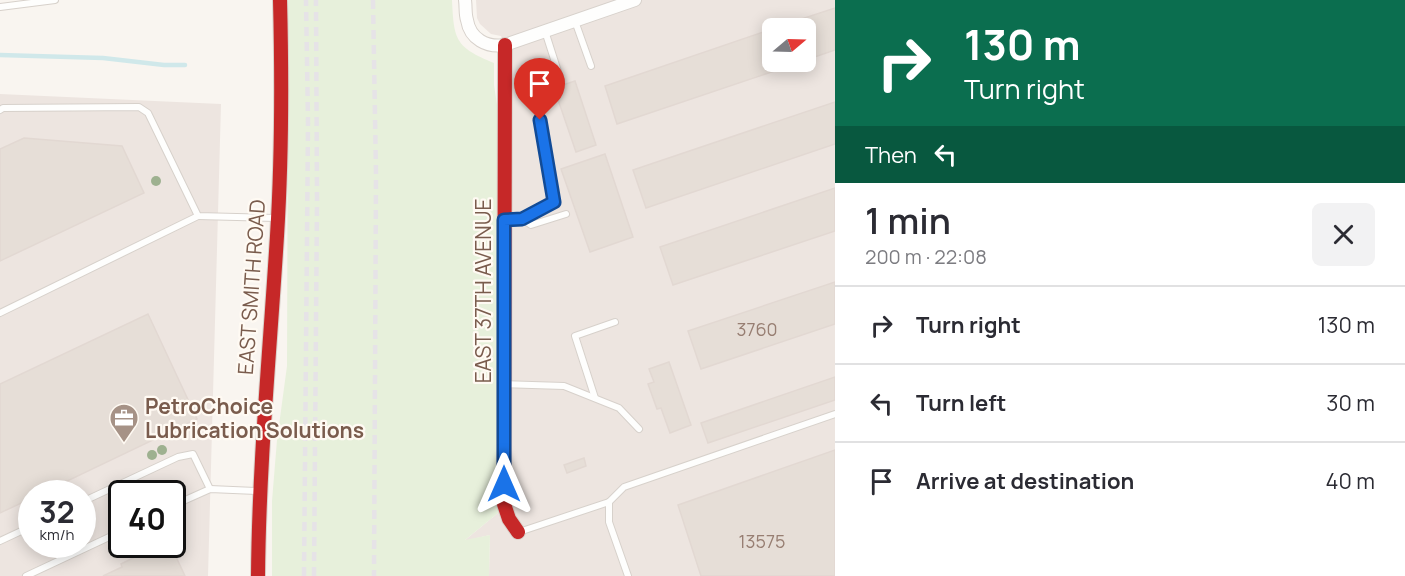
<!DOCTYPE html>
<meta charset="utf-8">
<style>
:root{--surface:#fff;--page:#f2f2f3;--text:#2b2b33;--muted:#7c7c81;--line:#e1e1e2}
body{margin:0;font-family:Manrope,sans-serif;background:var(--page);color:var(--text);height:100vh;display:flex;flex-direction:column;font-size:22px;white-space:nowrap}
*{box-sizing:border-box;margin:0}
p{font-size:20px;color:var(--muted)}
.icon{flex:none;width:33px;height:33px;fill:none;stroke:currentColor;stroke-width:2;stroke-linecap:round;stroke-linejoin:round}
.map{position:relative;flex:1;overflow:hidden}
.drawer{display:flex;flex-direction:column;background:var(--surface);width:570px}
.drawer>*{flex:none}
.guide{background:#0b6e4f;color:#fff;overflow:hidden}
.needle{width:39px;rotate:71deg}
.tools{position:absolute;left:762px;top:18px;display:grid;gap:12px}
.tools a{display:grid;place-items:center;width:54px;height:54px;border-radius:9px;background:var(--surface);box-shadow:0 3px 15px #0003;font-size:30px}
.speed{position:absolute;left:18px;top:480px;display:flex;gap:12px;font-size:30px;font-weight:700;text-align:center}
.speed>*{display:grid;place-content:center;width:78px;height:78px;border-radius:50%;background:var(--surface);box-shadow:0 3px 15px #0003;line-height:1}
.speed small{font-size:15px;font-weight:400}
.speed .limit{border:3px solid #111;border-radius:9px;background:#fff;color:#111}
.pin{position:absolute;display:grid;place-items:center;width:51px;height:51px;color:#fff;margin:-62px -26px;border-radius:50% 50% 50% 0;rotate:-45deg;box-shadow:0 0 6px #0007}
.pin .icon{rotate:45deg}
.me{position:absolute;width:66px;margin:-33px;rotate:0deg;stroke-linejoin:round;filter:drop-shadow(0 0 4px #0008)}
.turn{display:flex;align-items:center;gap:21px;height:126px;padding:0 30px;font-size:27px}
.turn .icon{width:78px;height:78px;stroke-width:2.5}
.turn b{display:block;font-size:42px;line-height:51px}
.then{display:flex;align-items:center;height:57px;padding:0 30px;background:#0003;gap:12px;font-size:22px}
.round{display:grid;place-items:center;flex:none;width:63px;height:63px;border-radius:9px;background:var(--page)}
.headline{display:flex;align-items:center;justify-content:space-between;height:102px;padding:0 30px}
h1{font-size:36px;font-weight:600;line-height:45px}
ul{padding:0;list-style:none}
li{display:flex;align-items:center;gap:18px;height:78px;padding:0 30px;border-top:2px solid var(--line)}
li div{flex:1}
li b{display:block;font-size:22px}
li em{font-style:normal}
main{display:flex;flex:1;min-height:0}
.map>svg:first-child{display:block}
</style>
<main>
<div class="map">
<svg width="835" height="576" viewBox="0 0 835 576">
<rect width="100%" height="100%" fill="#f9f5f0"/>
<g fill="#ede5e0" fill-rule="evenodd">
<path d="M476,0H835V576H489L490,535L464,541L498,513L512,504V61L501,36L491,34L480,24L477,18ZM772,28H806V62H772Z"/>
<path d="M0,94L221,104L208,576H0ZM32,494H82V544H32ZM122,494H172V544H122Z"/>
</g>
<path fill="#e7f0db" d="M287,0H452C454,40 455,47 494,63V85L497,105L498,513L465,540L490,535L489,576H272V501L277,440L287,366L288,76Z"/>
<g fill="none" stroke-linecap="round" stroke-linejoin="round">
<path stroke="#d0e8ea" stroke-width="4.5" d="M0,55L103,58L164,65H185"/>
</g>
<g fill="#e6ded7" stroke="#e2d8d2" stroke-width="1.5">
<path d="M835,8V50L806,60V28H774Z"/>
<path d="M772,29V62H801L617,124L605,86Z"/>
<path d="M575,81L596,145L576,152L554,88Z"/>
<path d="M835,102V144L646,208L633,170Z"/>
<path d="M24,138L122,146L144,193L0,261V149Z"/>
<path d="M605,154L633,237L590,252L561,169Z"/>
<path d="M835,188V231L673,285L660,247Z"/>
<path d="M835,282V324L701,369L688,331Z"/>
<path d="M148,314L197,419L40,494H32V498L0,513V384Z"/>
<path d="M669,362L691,425L670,433L661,408L657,409L648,384L654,382L649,369Z"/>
<path d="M835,377V400L708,443L701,423Z"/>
<path d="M835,450V576H701L678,505Z"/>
<path d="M584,458L586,466L567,473L564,465Z"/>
<path d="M161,544H170L185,576H103L122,567L121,564Z"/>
</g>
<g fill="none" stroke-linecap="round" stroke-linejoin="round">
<g stroke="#d7d1cb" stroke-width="8">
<g id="lane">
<path d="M0,7L55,0"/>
<path d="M575,21L591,66"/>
<path d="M545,31L561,81"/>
<path d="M0,110L3,108L139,107L148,113L198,216L277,218"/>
<path d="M522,219L531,225L566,214"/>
<path d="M505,220L522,219L554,202L540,120"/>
<path d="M0,313L198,216"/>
<path d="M504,384L564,386L619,408L639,429"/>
<path d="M595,398L575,336L615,322"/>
<path d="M82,502L178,457L193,454L210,489"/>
<path d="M172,506L210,489L258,491"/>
<path d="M519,532L609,502"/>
<path d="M0,541L32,526"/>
<path d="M26,576L122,531"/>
<path d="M628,576L609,522V502L624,487L835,414"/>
</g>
</g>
<g stroke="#d7d1cb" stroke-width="14">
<path id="street" d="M465,0C466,7 465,14 467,20C470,39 487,48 505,45L635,0"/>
</g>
<g stroke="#d9d2cb" stroke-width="16">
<g id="jam">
<path d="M505,45L504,504L509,519L518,532"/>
<path d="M258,576C259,462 270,349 277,236C282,157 282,79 280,0"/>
</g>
</g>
<use href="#lane" stroke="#fefefd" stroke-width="6"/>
<use href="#street" stroke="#fefefd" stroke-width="12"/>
<use href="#jam" stroke="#c62828" stroke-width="14"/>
<g stroke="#e6e3e7" stroke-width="4.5" stroke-dasharray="9 6" stroke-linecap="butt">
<path d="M373,0L376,174L374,576"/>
<path d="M304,576L308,123L306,0"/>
<path d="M314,576L317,199L316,0"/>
</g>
</g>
<g fill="#9eb190">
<circle cx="156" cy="181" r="5"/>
<circle cx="162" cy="450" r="5"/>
<circle cx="152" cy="455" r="5"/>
</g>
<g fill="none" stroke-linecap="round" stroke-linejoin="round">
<g stroke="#114b97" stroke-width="15">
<path id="route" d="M504,484V220L522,219L554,202L540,120"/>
</g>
<use href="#route" stroke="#1a73e8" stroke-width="10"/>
</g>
<defs>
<g id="office-pin" transform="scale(1.5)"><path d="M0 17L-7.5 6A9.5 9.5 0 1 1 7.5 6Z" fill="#a69286" stroke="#fffaf3"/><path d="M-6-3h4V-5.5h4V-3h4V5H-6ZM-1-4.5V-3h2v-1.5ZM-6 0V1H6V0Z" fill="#fff"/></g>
</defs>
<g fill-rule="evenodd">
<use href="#office-pin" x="124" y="418"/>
</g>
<g text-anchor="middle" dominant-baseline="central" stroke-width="4.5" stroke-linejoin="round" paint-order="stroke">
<g font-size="18" fill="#977e72">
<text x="757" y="329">3760</text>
<text x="762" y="541">13575</text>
</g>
<g font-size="21" fill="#7a5c4d" stroke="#fffaf3">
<text transform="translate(251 287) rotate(-86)">EAST SMITH ROAD</text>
<text transform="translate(483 291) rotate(-90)">EAST 37TH AVENUE</text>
</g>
<g font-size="21" font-weight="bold" fill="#7a5c4d" stroke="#fffaf3" text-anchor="start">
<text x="145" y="406">PetroChoice<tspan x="145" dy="24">Lubrication Solutions</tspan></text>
</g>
</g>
</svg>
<div class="tools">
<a><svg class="needle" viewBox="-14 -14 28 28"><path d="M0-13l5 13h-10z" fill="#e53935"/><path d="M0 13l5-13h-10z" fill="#7c7c81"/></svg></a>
</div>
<div class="speed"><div>32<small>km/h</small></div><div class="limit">40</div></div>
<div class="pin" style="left:540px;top:120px;background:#d93025"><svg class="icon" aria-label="arrive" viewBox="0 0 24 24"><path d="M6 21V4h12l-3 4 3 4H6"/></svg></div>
<svg class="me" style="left:504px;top:484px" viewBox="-20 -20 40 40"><path d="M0-17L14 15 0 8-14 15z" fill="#1a73e8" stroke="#fff" stroke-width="4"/></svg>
</div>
<section class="drawer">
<div class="guide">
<div class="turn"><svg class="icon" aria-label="right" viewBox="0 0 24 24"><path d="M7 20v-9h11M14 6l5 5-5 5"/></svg><div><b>130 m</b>Turn right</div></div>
<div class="then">Then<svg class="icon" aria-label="left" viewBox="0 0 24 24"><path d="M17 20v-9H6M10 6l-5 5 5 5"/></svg></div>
</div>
<div class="headline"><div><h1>1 min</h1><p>200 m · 22:08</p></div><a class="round"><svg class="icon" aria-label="close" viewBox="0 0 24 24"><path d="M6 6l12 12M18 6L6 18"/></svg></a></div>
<ul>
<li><svg class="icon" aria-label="right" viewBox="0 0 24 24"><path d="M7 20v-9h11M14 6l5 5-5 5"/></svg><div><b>Turn right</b></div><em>130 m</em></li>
<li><svg class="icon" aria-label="left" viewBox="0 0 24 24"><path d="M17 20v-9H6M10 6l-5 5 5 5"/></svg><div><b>Turn left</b></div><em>30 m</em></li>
<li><svg class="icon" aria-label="arrive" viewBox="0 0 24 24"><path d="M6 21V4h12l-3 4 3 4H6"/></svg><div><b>Arrive at destination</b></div><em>40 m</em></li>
</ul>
</section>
</main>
